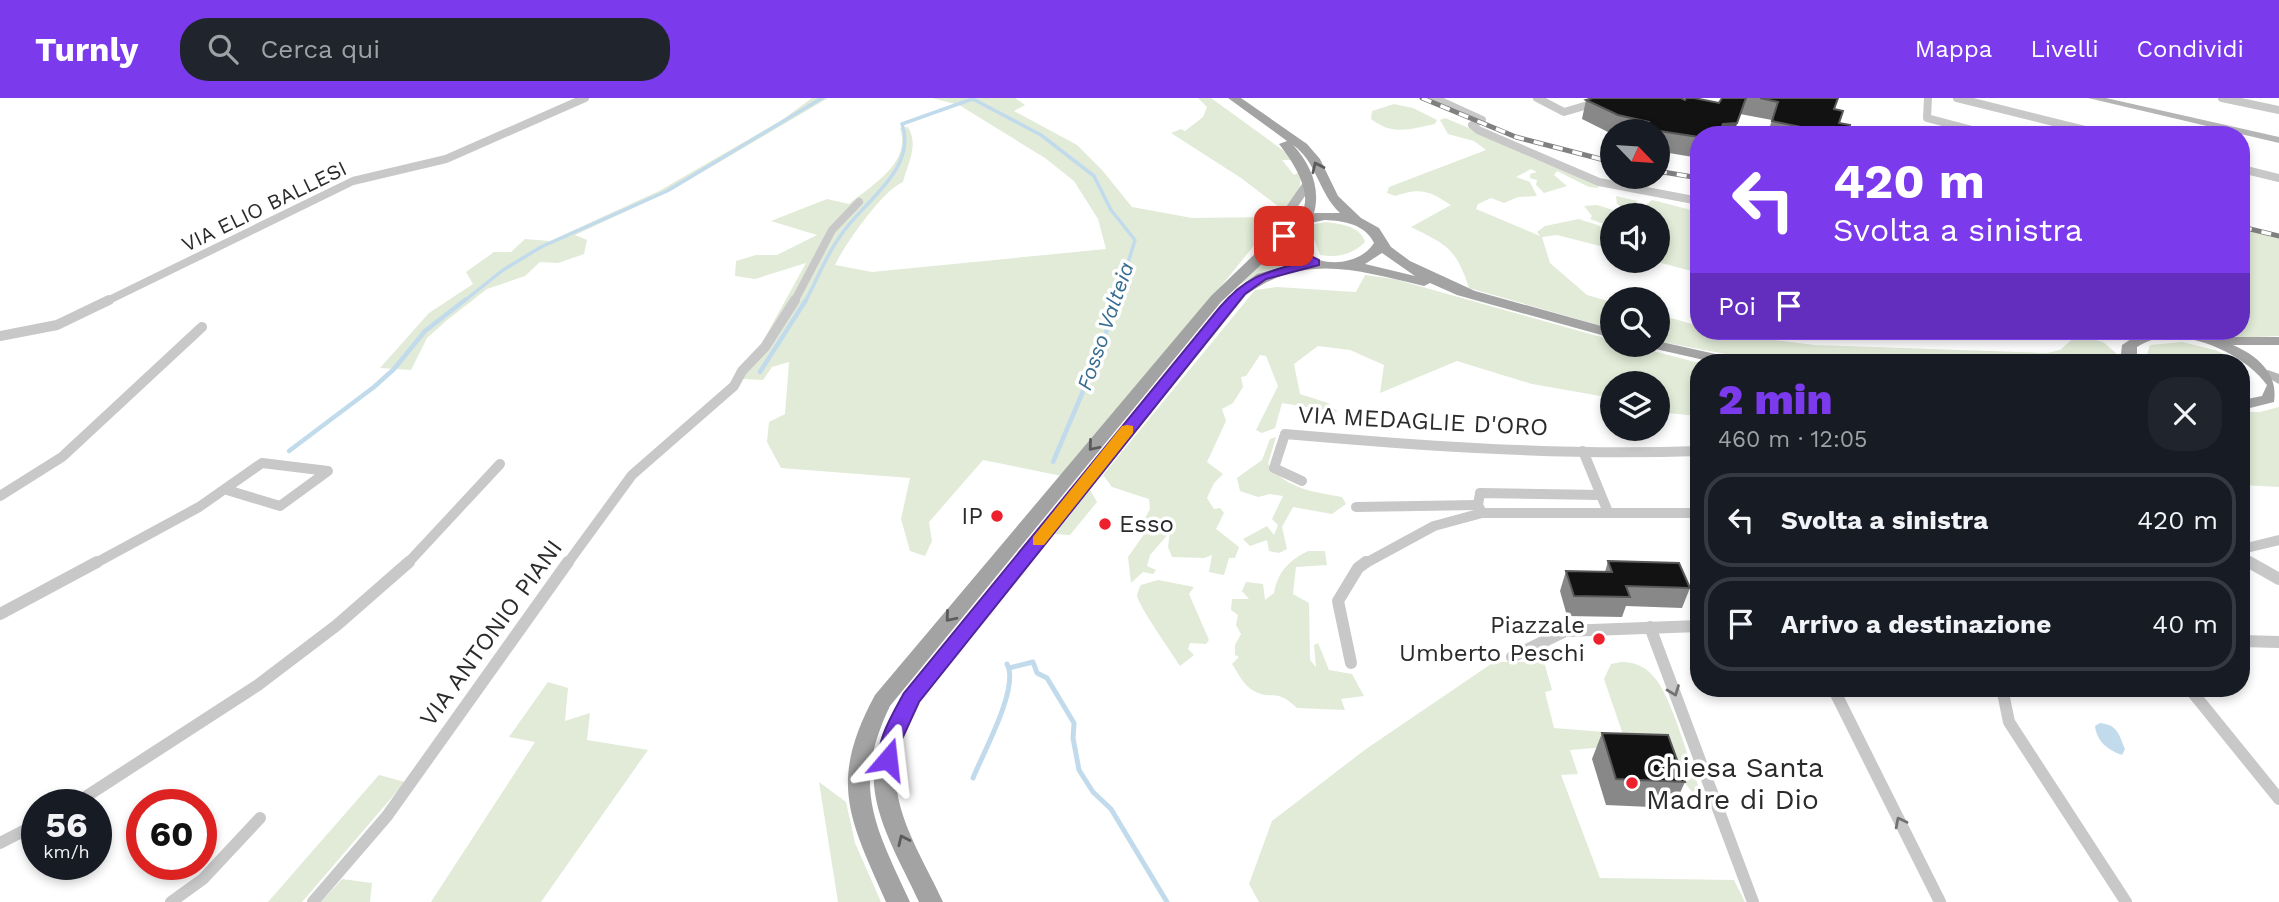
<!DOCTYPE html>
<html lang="it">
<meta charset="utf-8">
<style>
:root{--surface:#171b24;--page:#20242c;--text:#f1f3f6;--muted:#9ea1a6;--line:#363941;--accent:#7c3aed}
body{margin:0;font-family:"Work Sans",sans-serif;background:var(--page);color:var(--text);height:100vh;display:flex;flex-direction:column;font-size:26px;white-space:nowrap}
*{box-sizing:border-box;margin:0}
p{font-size:23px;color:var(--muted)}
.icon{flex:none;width:38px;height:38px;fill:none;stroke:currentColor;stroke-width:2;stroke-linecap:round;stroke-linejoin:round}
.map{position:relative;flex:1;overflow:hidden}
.details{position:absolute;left:1690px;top:256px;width:560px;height:343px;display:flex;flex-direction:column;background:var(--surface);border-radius:28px;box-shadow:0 4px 10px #0003}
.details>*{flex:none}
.hud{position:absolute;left:1690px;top:28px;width:560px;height:214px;border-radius:28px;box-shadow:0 4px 10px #0003;background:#7c3aed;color:#fff;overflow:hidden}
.needle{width:46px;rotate:115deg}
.controls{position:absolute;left:1600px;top:21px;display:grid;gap:14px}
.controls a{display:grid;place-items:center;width:70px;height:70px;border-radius:50%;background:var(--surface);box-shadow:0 4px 10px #0003;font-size:35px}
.speed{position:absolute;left:21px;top:691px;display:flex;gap:14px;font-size:35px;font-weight:700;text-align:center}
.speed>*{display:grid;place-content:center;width:91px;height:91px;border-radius:50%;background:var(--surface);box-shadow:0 4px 10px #0003;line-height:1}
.speed small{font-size:18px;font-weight:400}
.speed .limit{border:10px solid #d22;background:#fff;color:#111}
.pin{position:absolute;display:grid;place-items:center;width:60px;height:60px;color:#fff;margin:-30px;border-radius:14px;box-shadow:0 4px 10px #0006}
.me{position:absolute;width:77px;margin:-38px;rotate:17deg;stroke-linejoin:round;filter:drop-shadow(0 0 5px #0008)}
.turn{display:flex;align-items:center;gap:24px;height:147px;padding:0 28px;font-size:32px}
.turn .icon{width:91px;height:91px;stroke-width:2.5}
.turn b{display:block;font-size:49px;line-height:60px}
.then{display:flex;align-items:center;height:66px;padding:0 28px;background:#0003;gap:14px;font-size:26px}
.round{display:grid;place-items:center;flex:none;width:74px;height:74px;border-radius:28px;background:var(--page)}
.headline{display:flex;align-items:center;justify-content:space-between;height:119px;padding:0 28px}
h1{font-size:42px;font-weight:800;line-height:52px;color:var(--accent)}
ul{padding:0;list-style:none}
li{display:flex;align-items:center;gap:21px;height:94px;margin:0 14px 10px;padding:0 14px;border:4px solid var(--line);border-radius:28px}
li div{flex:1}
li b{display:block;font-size:26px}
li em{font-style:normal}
header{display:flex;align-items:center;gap:42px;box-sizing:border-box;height:98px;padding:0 35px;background:var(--accent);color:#fff}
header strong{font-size:33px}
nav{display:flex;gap:38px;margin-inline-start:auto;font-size:24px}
.search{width:490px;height:63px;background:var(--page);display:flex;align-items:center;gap:18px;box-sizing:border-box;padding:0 24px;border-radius:28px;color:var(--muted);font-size:26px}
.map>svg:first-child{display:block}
</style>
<header>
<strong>Turnly</strong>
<div class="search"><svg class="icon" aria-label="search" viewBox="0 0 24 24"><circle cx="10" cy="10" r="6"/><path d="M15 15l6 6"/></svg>Cerca qui</div>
<nav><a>Mappa</a><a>Livelli</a><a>Condividi</a></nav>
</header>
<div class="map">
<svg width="2279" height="804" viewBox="0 0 2279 804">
<rect width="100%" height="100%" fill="#fff"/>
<g fill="#e1ebd7">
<path d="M812,0H828L672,92L575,137L587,142L584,156L558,165L540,164L525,178L487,191L446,223L427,240L411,272L380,270L429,215L473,186L466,174L494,154H511L525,141L550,143L659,93L782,22Z"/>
<path d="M932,0H1015L1025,7L1014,13L1077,47L1102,72L1132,109L1192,120L1277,119L1137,292L1062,378L983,362L929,424L932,443L925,458L910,453L901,421L910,380L781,370L767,344L769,324L785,316L789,264L772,269L763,282L742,281L806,165L755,181L735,178L736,163L756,157H777L817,137L771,123L827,101L849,106C872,87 912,65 900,30L908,29C919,47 908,65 903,84C883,92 845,146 835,167L872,174L1106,151L1098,121L1074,83L1045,60L959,7Z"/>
<path d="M1198,0H1211L1288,56L1293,62H1282L1294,77L1300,74C1303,92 1295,100 1283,112L1241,80L1171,35L1181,31L1185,33L1203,19L1207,9Z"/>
<path d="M1394,6L1413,10L1437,22L1435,26C1410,31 1393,38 1371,21L1372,13Z"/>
<path d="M1445,20L1595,83L1599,90L1589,89L1557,73L1554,77L1567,88L1544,95L1536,87L1537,82L1530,80V76L1537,74L1531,71L1516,79L1530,84L1537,98L1518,99L1504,105L1491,100L1478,106L1476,111L1540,138L1537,134L1545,128L1579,121C1588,125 1596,125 1605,131L1604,134L1612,133V151L1557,137L1542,139L1550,165L1587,197L1612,204V231L1469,190C1456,150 1447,147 1411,129L1451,107C1430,93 1420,89 1395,98L1387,95L1389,89L1486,52L1474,43L1448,36L1440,22Z"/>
<path d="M1616,98L1637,103L1635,111L1644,117H1612V129L1590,121L1592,118L1584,108L1597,107L1613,112L1622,109L1617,106Z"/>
<path d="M1652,102L1699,114V175L1654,163H1657V117H1645L1654,116L1653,112L1643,110Z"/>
<path d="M1326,124C1340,126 1361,128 1365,144C1352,157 1337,160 1320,157L1311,133L1304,128Z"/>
<path d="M2242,131L2279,141V238L2233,240L2192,233H2242Z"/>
<path d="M1278,150L1299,164L1264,173L1239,187Z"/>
<path d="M1365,177L1394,181L1612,242V247H1630L1699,265V318L1657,314V285H1612V300L1532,286L1457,263L1380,295L1384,267L1350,252L1318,248L1294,266L1300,296L1328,305L1338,314L1282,305L1275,330L1262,335L1256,332L1278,288L1266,258L1260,257L1246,278L1241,279L1243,289L1233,305L1222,311L1226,323L1207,364L1223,376L1214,385L1207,400L1214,411L1220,410L1224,415L1216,431L1239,449L1235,460H1229L1224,477L1209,474L1212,457L1204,460L1172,459L1168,449L1170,434L1150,457L1147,468L1156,472L1153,476L1143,474L1131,485L1128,459L1152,425L1144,422L1150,411L1149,401L1112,389L1103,377L1255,192L1277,189L1356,194Z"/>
<path d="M1657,216L1699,228V233L1815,247L2047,255L2060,252L2077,237L2103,244L2116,255L2107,264H1768L1657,243Z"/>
<path d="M2182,244L2215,252L2241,264H2148L2146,260L2150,247Z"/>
<path d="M2279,309V389L2242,387V314H2260Z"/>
<path d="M1276,339L1268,366C1287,391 1313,394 1342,399L1346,406L1332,416L1293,409L1282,429L1287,451L1279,455L1269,453L1267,442L1250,448L1243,441L1267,428L1274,437L1278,427L1272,421L1283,398L1270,396L1258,399L1240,393L1237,380L1262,362L1270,341Z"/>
<path d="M1090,392L1097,404L1070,437L1055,436Z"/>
<path d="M1308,453H1325L1327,467L1296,469L1293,496L1309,505L1310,562L1316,569L1314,547L1318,545L1329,572L1352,576L1364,598L1341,601L1345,612L1297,610C1275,589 1273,603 1254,593C1244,588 1238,575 1232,566L1239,559L1235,557V547L1241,536L1236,527L1238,517L1231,512L1232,501H1249L1242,493L1246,484L1263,486L1265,502L1274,495C1278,474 1288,463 1308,453Z"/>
<path d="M1158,482L1194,489L1189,496L1209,542L1206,546L1190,545L1188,551L1194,557L1180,568C1172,555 1137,506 1137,497C1137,496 1140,488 1141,487Z"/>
<path d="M1494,564H1544L1552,592L1545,594L1554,630L1604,634L1606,649L1570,652L1578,676L1561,677L1600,780L1734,782L1745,804H1259L1249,786L1272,723L1366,651Z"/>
<path d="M1621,564C1634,564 1645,568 1654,579C1673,601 1689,665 1701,695L1692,694L1664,658L1630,657L1604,581L1611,566Z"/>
<path d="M548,584L568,590L565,623L590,615L587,642L648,652L541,804H431L535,644L509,639Z"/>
<path d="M379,677L405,684L302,804H268Z"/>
<path d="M819,684L846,704L855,745L881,804H838Z"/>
<path d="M342,781L372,785L370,804H321Z"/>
</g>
<path fill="#c2dbec" d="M2100,625C2119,627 2119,638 2125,651L2122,657C2108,652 2097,644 2095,628Z"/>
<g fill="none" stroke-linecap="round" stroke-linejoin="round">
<g stroke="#c2dbec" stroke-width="3.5">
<path d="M971,0L1041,37L1094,78L1111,112L1135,142L1116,204"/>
<path d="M463,204L503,172L541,149L667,93L822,0"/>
<path d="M805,204C817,182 826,157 841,137C863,104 918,71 902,26L972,1"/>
</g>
<g stroke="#c2dbec" stroke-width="4.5">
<path d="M760,274L806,202"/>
<path d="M289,353L374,289L394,271L425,233L465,202"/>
<path d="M1053,364L1101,251L1116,202"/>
</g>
<g stroke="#c2dbec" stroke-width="5">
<path d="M1009,570L1033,564L1037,575L1047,580L1074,625L1073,640L1079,672L1093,694L1111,711L1167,804"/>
<path d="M973,680C983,655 1020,589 1007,566"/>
</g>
<g stroke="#c8c8c8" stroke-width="8">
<path d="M1434,0L1482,22L1472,27L1478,32L1599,84L1699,103"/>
<path d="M1537,0L1564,14L1612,0"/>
<path d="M1928,0L1927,20L1991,37"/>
<path d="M1957,0L2105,37"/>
<path d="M2222,0L2279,12"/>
<path d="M2242,71L2279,80"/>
<path d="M105,204L353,83L446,61L585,0"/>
<path d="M794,204L832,132L859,104"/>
</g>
<g stroke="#c8c8c8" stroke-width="10">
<path d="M0,238L57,227L109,202"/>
<path d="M1583,353L1608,414"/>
<path d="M1302,383L1274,370L1285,336C1423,348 1561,358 1699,353"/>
<path d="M0,398L62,359L202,229"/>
<path d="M1356,409L1478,407"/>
<path d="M1482,415L1478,407L1480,395L1600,397"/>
<path d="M2242,451L2279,442"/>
<path d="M2242,460L2252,466"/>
<path d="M94,466L199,409L262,365L328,373L280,408L227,392"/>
<path d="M407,466L500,366"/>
<path d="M567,466L632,377L734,288L742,273L765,249L795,202"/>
<path d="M1364,466L1434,428L1482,415H1699"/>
</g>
<g stroke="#c8c8c8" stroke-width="12">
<path d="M2249,464L2279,481"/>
<path d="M0,516L97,464"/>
<path d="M1650,529L1753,804"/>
<path d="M2242,543L2279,544"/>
<path d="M1512,559L1565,533L1699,528"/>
<path d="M1351,565L1338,503L1358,470L1366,464"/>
<path d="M1833,590L1940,804"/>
<path d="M2002,590L2009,624L2126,804"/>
<path d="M2189,590L2279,701"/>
<path d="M73,707L258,587L337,527L409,464"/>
<path d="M0,745L37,726"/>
<path d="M171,804L203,781L260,720"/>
<path d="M313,804L387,718L568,464"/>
</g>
<g fill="#b5b5b5" fill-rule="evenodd">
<path d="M2088,0H2106L2279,39V45Z"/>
<path d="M1304,83L1314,85L1285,127H1277L1275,125Z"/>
<path d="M2268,272L2279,276V286L2261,276Z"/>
</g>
<g fill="#a3a3a3" fill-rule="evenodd">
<path d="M1228,0H1241L1307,46L1320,61L1338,98L1361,120L1379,130L1391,149L1410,163L1475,193L1612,231V240L1457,197L1430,185L1424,188C1358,173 1306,154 1246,197L919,604C909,625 897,648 896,671C893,717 925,764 943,804H919C901,764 870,716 874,670C876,644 891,617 904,594L1236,191L1257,176L1300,164L1281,148L1221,204L890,608C851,689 875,728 910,804H886C849,720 828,684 875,597L1211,198L1286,126C1290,123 1297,120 1300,117C1316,97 1291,61 1279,46L1287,43ZM1293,47C1317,64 1318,94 1340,115H1314C1321,90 1310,65 1293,47ZM1325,122C1344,123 1365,126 1374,145C1356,173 1303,170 1291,138L1304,126ZM1382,155L1415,178L1365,166Z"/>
<path d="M2143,233H2188L2214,239H2279V247H2233C2256,257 2279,275 2274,304L2242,312V302L2262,298L2267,287C2243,253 2174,223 2137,249V256L2141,264H2127L2121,256L2122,247Z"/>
<path d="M1657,243L1738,261L1741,264H1713L1651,250L1649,247H1657Z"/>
</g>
<g stroke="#808080" stroke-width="5">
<g id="rail">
<path d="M1422,0L1516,39L1612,64"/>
<path d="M1657,73L1699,80"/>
<path d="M2242,129L2279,138"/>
</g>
</g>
<use href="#rail" stroke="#fff" stroke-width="3.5" stroke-dasharray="10" stroke-linecap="butt"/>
</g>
<g fill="#888">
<path d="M1722,0H1838L1834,11L1839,25L1847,37H1767L1772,22L1740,16L1733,37H1699V60L1657,53V33H1612V36L1582,21L1586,2H1685L1719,5Z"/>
<path d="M1608,463L1690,490L1682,510L1626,508L1622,519L1567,518L1560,493L1566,473L1605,474Z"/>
<path d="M1602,635L1685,684L1673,710L1606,707L1592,661Z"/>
</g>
<path fill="#595959" d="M1746,0L1733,37H1718L1723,26Z"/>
<g fill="#121212" stroke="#595959" stroke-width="2">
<path d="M1593,0H1681L1685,2L1686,0H1694L1719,5L1722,0H1746L1737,25L1723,26L1718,37H1699V39L1646,31L1649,24L1618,17L1586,2Z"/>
<path d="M1760,0H1838L1834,11L1843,13L1839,25L1850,27L1847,37H1839L1772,23L1778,4Z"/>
<path d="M1608,463L1679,465L1690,490L1626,488L1630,499L1574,498L1566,473L1612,474Z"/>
<path d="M1602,635L1668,637L1685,684L1616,681Z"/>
</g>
<defs><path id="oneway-chevron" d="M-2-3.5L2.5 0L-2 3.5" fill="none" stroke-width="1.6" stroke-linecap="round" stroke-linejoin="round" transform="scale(1.75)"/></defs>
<g stroke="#5b5b5b">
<use href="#oneway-chevron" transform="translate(1317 69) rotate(-115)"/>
<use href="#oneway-chevron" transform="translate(1093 348) rotate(130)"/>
<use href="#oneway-chevron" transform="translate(950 519) rotate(130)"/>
<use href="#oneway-chevron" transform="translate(903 742) rotate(-115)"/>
</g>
<g stroke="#727272">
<use href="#oneway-chevron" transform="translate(1674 593) rotate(69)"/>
<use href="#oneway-chevron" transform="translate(1900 724) rotate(-117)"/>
</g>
<path fill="#7c3aed" stroke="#51269a" stroke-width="2" d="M1284,134L1288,135L1295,150L1319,162V167L1266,181L1245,196L919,604L902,641L895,666H882C872,648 895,612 904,595L1220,209C1247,178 1266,174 1303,164L1286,155L1278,138Z"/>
<path fill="#f59e0b" d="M1127,327L1133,328V335L1044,447H1033V439L1122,328Z"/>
<g fill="#ef202e" stroke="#fff" stroke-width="2.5">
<circle cx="997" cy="418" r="7"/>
<circle cx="1105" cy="426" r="7"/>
<circle cx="1599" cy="541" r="7"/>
<circle cx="1632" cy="685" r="7"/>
</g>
<g text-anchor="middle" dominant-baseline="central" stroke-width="7" stroke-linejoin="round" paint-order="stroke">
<g font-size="21" fill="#2b2b2b" stroke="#fff">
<text transform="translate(264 108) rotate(-26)">VIA ELIO BALLESI</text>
</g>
<g font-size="21" font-style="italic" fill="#366d91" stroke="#fff">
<text transform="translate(1105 228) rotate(-71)">Fosso Valteia</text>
</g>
<g font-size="24" fill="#2b2b2b" stroke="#fff">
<text transform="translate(1423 323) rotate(3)">VIA MEDAGLIE D'ORO</text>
<text transform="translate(491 535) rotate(-54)">VIA ANTONIO PIANI</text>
</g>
<g font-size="24" fill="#2b2b2b" stroke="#fff" text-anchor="end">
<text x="983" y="418">IP</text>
<text x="1119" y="426" text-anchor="start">Esso</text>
<text x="1585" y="527">Piazzale<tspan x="1585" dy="28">Umberto Peschi</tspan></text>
</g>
<g font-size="28" fill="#2b2b2b" stroke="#fff" text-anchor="start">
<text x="1646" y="669">Chiesa Santa<tspan x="1646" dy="32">Madre di Dio</tspan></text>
</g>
</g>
</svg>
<div class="controls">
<a><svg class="needle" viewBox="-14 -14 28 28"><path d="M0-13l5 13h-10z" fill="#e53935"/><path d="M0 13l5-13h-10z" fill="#9ea1a6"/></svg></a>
<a><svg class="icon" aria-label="sound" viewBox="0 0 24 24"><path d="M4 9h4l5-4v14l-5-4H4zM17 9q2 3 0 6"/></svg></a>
<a><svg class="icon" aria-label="search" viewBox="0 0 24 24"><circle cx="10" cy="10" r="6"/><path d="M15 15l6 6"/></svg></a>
<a><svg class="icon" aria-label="layers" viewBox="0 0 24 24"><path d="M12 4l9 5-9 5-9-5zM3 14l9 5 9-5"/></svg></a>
</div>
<div class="speed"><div>56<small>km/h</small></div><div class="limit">60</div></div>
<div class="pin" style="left:1284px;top:138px;background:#d93025"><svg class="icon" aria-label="arrive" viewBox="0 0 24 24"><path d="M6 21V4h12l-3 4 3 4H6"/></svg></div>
<svg class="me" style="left:888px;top:661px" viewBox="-20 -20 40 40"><path d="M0-17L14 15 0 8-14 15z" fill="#7c3aed" stroke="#fff" stroke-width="4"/></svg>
<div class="hud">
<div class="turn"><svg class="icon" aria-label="left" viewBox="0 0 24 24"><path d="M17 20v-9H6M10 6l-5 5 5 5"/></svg><div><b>420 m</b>Svolta a sinistra</div></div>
<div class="then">Poi<svg class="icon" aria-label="arrive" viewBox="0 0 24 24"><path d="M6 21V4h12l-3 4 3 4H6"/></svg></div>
</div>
<section class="details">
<div class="headline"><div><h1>2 min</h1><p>460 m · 12:05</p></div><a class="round"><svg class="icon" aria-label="close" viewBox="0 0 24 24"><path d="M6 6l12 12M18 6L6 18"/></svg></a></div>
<ul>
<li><svg class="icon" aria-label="left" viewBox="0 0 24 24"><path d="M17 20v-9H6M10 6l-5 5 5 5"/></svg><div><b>Svolta a sinistra</b></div><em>420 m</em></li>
<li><svg class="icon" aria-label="arrive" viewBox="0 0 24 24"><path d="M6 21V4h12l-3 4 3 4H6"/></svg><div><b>Arrivo a destinazione</b></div><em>40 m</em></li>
</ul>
</section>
</div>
